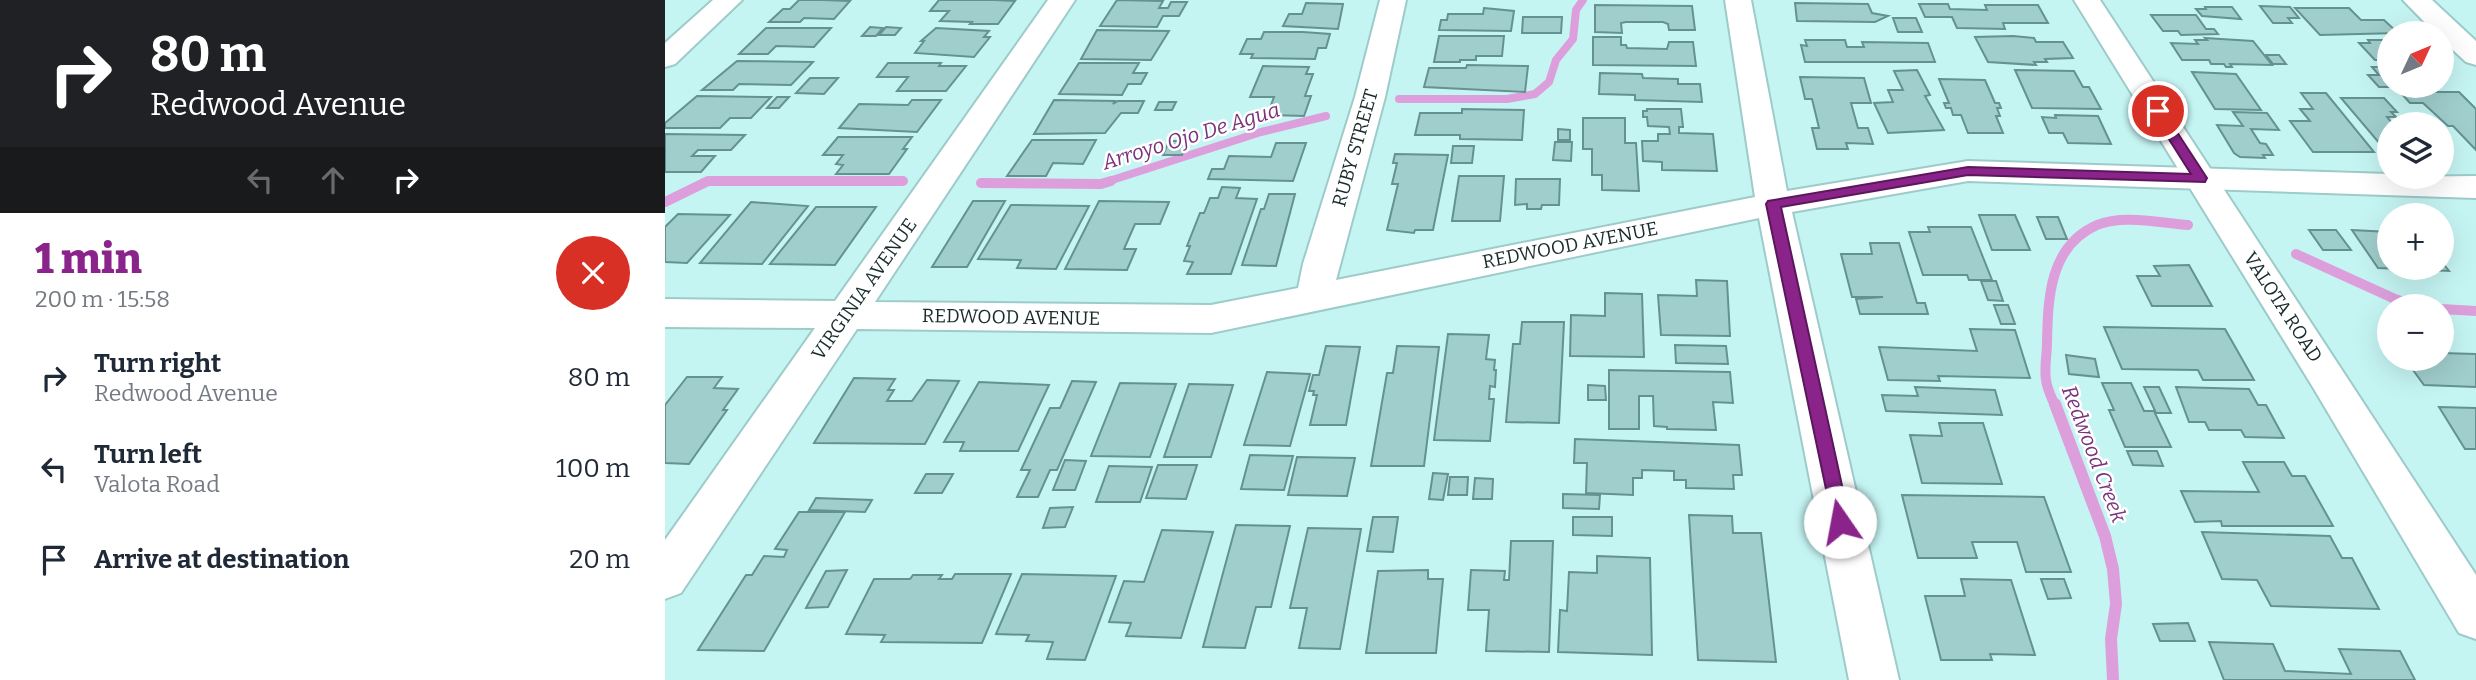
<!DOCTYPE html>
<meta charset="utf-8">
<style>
:root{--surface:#fff;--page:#f2f2f3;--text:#1f2937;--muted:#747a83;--accent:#8a248b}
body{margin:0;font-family:Bitter,serif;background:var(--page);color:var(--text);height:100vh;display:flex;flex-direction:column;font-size:26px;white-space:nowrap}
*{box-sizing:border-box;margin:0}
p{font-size:23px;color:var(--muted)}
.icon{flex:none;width:38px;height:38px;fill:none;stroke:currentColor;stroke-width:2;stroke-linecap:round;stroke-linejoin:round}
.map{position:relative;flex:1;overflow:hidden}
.side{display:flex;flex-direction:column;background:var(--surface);width:665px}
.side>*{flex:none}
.banner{background:#202124;color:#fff;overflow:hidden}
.needle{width:46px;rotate:46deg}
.fabs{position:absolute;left:1712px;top:21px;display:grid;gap:14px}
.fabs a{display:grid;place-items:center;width:77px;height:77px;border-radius:50%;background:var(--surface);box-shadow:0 7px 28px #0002;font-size:35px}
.pin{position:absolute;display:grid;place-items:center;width:60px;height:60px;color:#fff;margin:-30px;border:4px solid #fff;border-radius:50%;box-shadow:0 2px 7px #0007}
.me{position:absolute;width:77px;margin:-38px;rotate:348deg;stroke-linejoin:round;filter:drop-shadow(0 0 5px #0008)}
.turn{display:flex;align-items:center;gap:24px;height:147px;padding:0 35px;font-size:32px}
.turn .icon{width:91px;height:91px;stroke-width:2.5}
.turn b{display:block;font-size:49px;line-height:60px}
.lanes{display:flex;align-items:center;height:66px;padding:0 35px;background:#0003;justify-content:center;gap:35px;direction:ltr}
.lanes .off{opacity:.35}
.round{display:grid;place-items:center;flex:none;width:74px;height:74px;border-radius:37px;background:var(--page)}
.summary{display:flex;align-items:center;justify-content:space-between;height:119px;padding:0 35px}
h1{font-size:42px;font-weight:800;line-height:52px;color:var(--accent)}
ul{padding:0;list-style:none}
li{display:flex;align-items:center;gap:21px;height:91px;padding:0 35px}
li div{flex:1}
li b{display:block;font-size:26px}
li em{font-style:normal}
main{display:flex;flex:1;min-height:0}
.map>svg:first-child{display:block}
</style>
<main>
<section class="side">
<div class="banner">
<div class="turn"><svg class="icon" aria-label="right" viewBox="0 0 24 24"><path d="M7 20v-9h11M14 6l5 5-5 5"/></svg><div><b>80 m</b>Redwood Avenue</div></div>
<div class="lanes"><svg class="icon off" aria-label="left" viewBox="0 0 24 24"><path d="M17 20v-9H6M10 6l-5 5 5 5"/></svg><svg class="icon off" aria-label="ahead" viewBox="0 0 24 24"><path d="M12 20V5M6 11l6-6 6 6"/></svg><svg class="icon" aria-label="right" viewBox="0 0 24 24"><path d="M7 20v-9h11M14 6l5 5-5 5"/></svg></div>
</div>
<div class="summary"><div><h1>1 min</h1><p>200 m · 15:58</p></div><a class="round" style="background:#d93025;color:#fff"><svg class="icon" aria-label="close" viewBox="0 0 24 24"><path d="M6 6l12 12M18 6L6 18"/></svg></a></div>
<ul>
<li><svg class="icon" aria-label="right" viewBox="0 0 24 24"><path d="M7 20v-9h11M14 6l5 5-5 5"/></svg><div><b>Turn right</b><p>Redwood Avenue</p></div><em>80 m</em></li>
<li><svg class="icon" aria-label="left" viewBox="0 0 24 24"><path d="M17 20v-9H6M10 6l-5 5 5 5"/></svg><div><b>Turn left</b><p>Valota Road</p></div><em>100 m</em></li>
<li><svg class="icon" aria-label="arrive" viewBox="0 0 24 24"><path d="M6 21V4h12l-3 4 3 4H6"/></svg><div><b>Arrive at destination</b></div><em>20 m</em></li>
</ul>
</section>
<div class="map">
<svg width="1811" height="680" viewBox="0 0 1811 680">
<rect width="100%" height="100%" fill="#c5f5f3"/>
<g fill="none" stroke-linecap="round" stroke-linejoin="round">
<g stroke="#dd9fdb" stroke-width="8">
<path d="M734,99H842L870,94L884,82L891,60L908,39L911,10L918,0"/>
<path d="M39,182L238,181"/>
<path d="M441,182L596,132L661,116"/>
</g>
<g stroke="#dd9fdb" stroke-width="10">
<path d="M316,183L436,184L446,181"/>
<path d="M0,202L43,181H238"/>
<path d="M1631,254L1730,299L1752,306"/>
<path d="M1776,309L1811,311"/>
<path d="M1390,406C1387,398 1382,389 1381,380C1379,369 1382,354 1382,342C1383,299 1384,246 1432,225C1458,214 1495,223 1523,225"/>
</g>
<path stroke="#dd9fdb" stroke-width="12" d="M1390,404L1440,536L1448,569L1451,604L1446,639L1448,680"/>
</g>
<g fill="#a0cecd" stroke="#659290" stroke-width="2">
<path d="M134,0H157L185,1L169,19L139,18L135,22H104L118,9H125Z"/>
<path d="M274,0H329L350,1L333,24H305L307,22L275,21L284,11H265Z"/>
<path d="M452,0L498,1L494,8H503L506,2H522L514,16H498L492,27L435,26Z"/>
<path d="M641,3L678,4L673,29L618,26L624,14H637Z"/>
<path d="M1130,3L1203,4L1207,13L1223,16L1210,22L1132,21Z"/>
<path d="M1254,4H1283L1285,9L1322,10L1320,5H1373L1383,23H1338L1340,29L1292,28L1287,17H1260Z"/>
<path d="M930,5L1027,6L1030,30H1004L1003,24L998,22H961L956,23L957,33L930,32Z"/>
<path d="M1595,6L1625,7L1634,18H1623L1627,23H1608Z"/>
<path d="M1540,7H1567L1576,19L1537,16L1531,9H1541Z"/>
<path d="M819,8L849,11L846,31L774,30L776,20H782L783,14H818Z"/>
<path d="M1630,8H1684L1696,20H1719L1733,33L1655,35Z"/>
<path d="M1486,15H1531L1541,29H1549L1553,34L1516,35L1513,31H1498Z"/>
<path d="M858,17H897L896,33H857Z"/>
<path d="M1228,18H1251L1257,32H1233Z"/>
<path d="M205,27L218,28L211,36H197Z"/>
<path d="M221,27L236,28L230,35H214Z"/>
<path d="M101,28H166L149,47L111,46L103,54H74Z"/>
<path d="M271,28L324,31L319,37H325L309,57L250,53L259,41H256Z"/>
<path d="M432,30L504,31L486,60L416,59Z"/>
<path d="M599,32H638L665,34L661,48H653L650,59L586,58L588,54H575L582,39H596Z"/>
<path d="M774,36H839L837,56H811V60H795V62H769Z"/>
<path d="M1348,36L1369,38L1371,42H1398L1408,58L1380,59L1382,62H1369L1371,65L1323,62L1310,37Z"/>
<path d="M928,37H956V45H961L962,48L1002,49L1004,42H1028L1031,66L928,65Z"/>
<path d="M1540,38L1588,41L1607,65L1565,64L1567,67H1561L1559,64H1546L1544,60H1517L1506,43L1533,44L1530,40H1542Z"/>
<path d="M1140,40H1180L1182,47H1199L1197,42L1263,43L1270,62H1140L1136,45L1142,46Z"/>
<path d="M1703,40H1724V60H1710L1694,43H1705Z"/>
<path d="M1601,55H1614L1621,64H1608Z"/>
<path d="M72,61L148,62L126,85L74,84L68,90H37Z"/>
<path d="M223,63H276L274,66H301L281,91H232L243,77H212Z"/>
<path d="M414,63H474L468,73H482L476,84H463L457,95L394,94Z"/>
<path d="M802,65L863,66L860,92L759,87L764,68H801Z"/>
<path d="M598,66L644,67L641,74H648L640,96H646L639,116L602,115L609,97H585Z"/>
<path d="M1707,67H1724V86L1771,87H1714L1703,75H1714Z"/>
<path d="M1252,70L1265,95L1260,96L1279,130L1223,133L1209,103L1228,102L1223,90H1238L1229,71Z"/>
<path d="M1350,70L1409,71L1418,87H1424L1436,109L1367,108Z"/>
<path d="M1527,72L1571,74L1596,110L1550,109Z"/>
<path d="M935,73L977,74L978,78L1013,79V84H1035L1037,102L970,100V95L934,94Z"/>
<path d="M1135,77L1199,78L1206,103H1186L1193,128H1203L1208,144L1181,143L1183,149H1152L1147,128H1154L1147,99H1140Z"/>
<path d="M145,78H173L159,94L131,93Z"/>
<path d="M1274,79L1320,80L1330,103H1334L1336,108H1332L1335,116H1331L1338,133H1303L1296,115H1288L1286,108H1281L1279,103H1284Z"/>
<path d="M1735,92H1794L1811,109V150L1788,126H1783L1758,103H1745Z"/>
<path d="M1636,93H1661L1709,152H1648L1625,121H1645L1635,109H1648Z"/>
<path d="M32,96L106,97L86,118H65L55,128H0V123Z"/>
<path d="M112,97H124L114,108H102Z"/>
<path d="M1676,98H1719L1732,112H1726L1731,117H1722L1728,124H1724V151H1721Z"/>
<path d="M247,100H276L252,132L174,128L194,104L243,105Z"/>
<path d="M389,100L450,101L448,104L453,101H479L473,113H456L440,133L369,134Z"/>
<path d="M494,102H511L507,110H490Z"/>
<path d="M797,109L859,110L857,140L795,139V135H750L755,113H797Z"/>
<path d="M982,109H1016L1018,127H1014V133L1048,134L1052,171L997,170V162L978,161L977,141H993V134H1005L1004,127L983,126L982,117H978V111H982Z"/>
<path d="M1568,112L1602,113L1614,130L1586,129L1595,143L1601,144L1608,155H1598L1600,158L1575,157L1569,153L1552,125L1578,126Z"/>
<path d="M1390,115L1433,116L1446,144L1403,143L1398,133H1384L1377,117L1391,118Z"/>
<path d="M918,118H960V143H971L974,191L937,190V175H927V149H918Z"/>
<path d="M893,129L905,130V140H893Z"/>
<path d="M0,134L80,135L66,150H33L27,156H50L36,172H0Z"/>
<path d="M173,137H247L238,149H242L224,174H171L178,165L171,164L178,155H158Z"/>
<path d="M367,140H431L418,164L388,163L381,176H342Z"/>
<path d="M504,141H523L517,155H498Z"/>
<path d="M890,142H907L906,161L888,160Z"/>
<path d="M611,143H641L628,181L543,179L547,169H559L564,156L606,157Z"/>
<path d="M788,146H809L807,163H786Z"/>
<path d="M730,154L783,155L768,230H750L749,233L722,230L733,184H727L732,163H728Z"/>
<path d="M794,176H839L835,221H787Z"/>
<path d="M851,179H895L894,205H877L876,209H862V204L850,205Z"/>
<path d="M557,187L575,188L571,198L592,199L566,274H522L528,262L519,261L525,246H522L535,213H539L545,198H553Z"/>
<path d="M604,194H630L611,266L577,265L596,209H599Z"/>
<path d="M308,201H340L302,267H267Z"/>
<path d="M434,201L504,202L495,224H470L459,249H471L462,270L400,269Z"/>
<path d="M86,202L143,206L97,264L35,263Z"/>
<path d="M346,205L424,206L391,269L352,268L356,260L313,259Z"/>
<path d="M151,207H211L170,265L105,264Z"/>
<path d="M13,214L65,215L22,263L0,262V227Z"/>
<path d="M1314,215H1350L1365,250H1327Z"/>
<path d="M1372,217H1393L1402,239H1381Z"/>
<path d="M1263,227H1306L1327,280H1304L1302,275H1258L1244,232H1265Z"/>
<path d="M1644,230H1671L1686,250H1658Z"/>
<path d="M1687,230L1724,232V268H1776V261L1784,271L1713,268Z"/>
<path d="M1205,243H1234L1252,303H1260L1263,314H1195L1191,299L1218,297H1187L1176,254H1207Z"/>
<path d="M1524,265L1547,306H1487L1472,276H1495L1489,266Z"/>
<path d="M1031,280L1062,281L1065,336L996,335L993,295L1032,296Z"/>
<path d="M1316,281H1331L1338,301L1323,300Z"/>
<path d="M940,293L977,294L979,357L905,356L906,315L940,316Z"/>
<path d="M1329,305H1343L1350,324H1336Z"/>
<path d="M857,322H899L894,423L841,422L848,344H855Z"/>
<path d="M1439,327L1560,329L1589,380H1538L1533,370L1457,369Z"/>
<path d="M1305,329L1350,330L1365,378L1273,376L1275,381L1223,380L1214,347L1312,351Z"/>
<path d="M783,334L824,335L821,359L830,360L829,370H831L830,387L825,386L824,399H829L825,441L769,440Z"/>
<path d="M1010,345L1061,346L1063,364L1011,363Z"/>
<path d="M661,346L695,347L681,425H645L652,395H648L649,391H644L648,375H654Z"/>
<path d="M732,346L774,347L759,466H706L722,373H728Z"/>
<path d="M1776,353L1811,354V387L1759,385L1740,359H1776Z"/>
<path d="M1401,355L1430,359L1434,377L1404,374Z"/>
<path d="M944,370L1065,372L1068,403L1048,402L1051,430L1002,429V427L989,426L988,396H974V429H944Z"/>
<path d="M602,372L645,374L625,446L579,445Z"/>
<path d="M22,377H57L49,388L73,389L58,410H62L24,464L0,463V405Z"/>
<path d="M189,378L230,379L223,390H229L222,401H247L262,380L294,381L260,444L149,443Z"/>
<path d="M407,381L431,382L392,470H385L373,497H352L365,470H356L385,408H395Z"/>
<path d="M314,382L384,385L353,451H295L299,442H279Z"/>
<path d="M455,383L511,384L485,457L426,456Z"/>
<path d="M1437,383H1466L1479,411H1489L1506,447H1460L1444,410H1449Z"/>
<path d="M524,384L568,385L546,457H499Z"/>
<path d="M923,385L940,386L941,400H923Z"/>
<path d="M1250,387L1330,390L1337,415L1221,411L1217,395L1253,396Z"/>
<path d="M1479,387H1494L1506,413H1491Z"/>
<path d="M1511,387L1584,389L1593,405H1601L1619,438L1580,437L1576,430H1544L1540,422H1524Z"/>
<path d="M1774,407L1811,408V449H1800Z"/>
<path d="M1274,423H1318L1337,484L1257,483L1245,435L1277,436Z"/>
<path d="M910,439L1074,445L1077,475H1068L1069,489L1021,488V480H1009V471L977,470V478H968V495L921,493L922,463H909Z"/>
<path d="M1462,451H1492L1498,466L1468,465Z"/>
<path d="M585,455L628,456L619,490L576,489Z"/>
<path d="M632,457L690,458L682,496L623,495Z"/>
<path d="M400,460L421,461L410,490H388Z"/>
<path d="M1578,462H1619L1627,476H1640L1668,526H1557L1556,521L1530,522L1516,491L1594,492Z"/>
<path d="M493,465H532L521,499L481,498Z"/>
<path d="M444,466L487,467L475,502H431Z"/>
<path d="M768,473L783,474L778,500L764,499Z"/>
<path d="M261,474H288L277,493H250Z"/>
<path d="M785,477H803L802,495H783Z"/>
<path d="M810,478L828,479L827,499H808Z"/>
<path d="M898,494L935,495L934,509L898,508Z"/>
<path d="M1237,495L1379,497L1406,572H1361L1352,542H1307L1312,558H1253Z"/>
<path d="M151,498L207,500L200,512L144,510Z"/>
<path d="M408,507L400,527L378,528L385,508Z"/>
<path d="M134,512H180L99,651L33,650L81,575H87L99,556L119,557L122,550L110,549Z"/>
<path d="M1024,515L1067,516L1068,533H1096L1111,662L1033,660Z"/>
<path d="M708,517H733L728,552L702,551Z"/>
<path d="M908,517H947V536L908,535Z"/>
<path d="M571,525L625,526L606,607H591L580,648L538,647Z"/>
<path d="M643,528L696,529L675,649L634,648L642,608H625Z"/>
<path d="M497,530L548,532L516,638L461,636L466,623L444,622L459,581L479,582Z"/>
<path d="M1537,532L1665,536L1677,558H1687L1714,609L1606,606L1592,580L1557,579Z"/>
<path d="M846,541H888L884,652L821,651L824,610H803L806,570L840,571L839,580H844Z"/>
<path d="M932,556L985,558L987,655L893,652L895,610L902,611L904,572L932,573Z"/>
<path d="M182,570L163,607L141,608L161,571Z"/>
<path d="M763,570V579H778L771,653H701L713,571Z"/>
<path d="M290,574H346L317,643L216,642L220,635L181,634L209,579H245L248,575H277L274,579H287Z"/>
<path d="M357,574L451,576L420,660L382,659L388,642L361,641L364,635L331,634Z"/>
<path d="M1296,579L1346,580L1370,655L1325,654L1327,660H1276L1260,596H1300Z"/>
<path d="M1376,579H1399L1406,598L1383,599Z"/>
<path d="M1523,623L1530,641H1495L1488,624Z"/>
<path d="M1544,642L1608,644L1620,671L1686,674L1674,649L1735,651L1750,680H1559Z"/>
</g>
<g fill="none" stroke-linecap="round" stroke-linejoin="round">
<g stroke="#9dcbca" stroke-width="4">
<g id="street">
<path d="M48,0H77L10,64L0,67V43Z"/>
<path d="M383,0H410L210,302L546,305L633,288L638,264L690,97L715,0H741L720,97L671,280L1090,197L1060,0H1086L1122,191L1303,161L1724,174V177L1811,176V198L1303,181L1127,212L1234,680H1184L1094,218L546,333L192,329L16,593L0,599V540L150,328L0,327V299L170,301Z"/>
<path d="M1738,0H1767L1811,41V65L1801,62L1776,39V33H1770Z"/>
</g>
</g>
<g stroke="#9dcbca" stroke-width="4">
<path id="secondary" d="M1409,0H1435L1811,575V639L1794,633L1649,389Z"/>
</g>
<use href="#street" fill="#fff" fill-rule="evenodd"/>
<use href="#secondary" fill="#fff" fill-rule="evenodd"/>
</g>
<path fill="#8a248b" stroke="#5a175a" stroke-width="2" d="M1493,108L1497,109L1542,178L1540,182L1303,175L1116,207L1185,522L1182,527L1175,529L1169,527L1101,204L1103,201L1303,167L1526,174L1486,111Z"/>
<g text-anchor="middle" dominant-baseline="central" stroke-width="5" stroke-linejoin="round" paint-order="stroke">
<g font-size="19" fill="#192c2b" stroke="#fff">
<text transform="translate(690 148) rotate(-74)">RUBY STREET</text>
<text transform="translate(905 245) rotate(-11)">REDWOOD AVENUE</text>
<text transform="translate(199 289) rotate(-55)">VIRGINIA AVENUE</text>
<text transform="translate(1618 307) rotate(57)">VALOTA ROAD</text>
<text transform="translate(346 317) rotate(1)">REDWOOD AVENUE</text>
</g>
<g font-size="21" font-style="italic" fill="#7c337c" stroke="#fff">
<text transform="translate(526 136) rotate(-17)">Arroyo Ojo De Agua</text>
<text transform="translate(1429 454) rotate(69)">Redwood Creek</text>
</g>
</g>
</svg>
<div class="fabs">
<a><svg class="needle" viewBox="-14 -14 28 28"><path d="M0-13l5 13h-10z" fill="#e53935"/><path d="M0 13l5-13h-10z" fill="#747a83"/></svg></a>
<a><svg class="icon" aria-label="layers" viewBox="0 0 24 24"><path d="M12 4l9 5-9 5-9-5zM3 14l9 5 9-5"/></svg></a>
<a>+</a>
<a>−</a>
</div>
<div class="pin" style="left:1493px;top:111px;background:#d93025"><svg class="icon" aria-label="arrive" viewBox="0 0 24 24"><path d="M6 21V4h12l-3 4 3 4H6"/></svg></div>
<svg class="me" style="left:1175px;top:522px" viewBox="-20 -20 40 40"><circle r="19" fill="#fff"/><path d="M0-13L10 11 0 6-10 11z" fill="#8a248b"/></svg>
</div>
</main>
